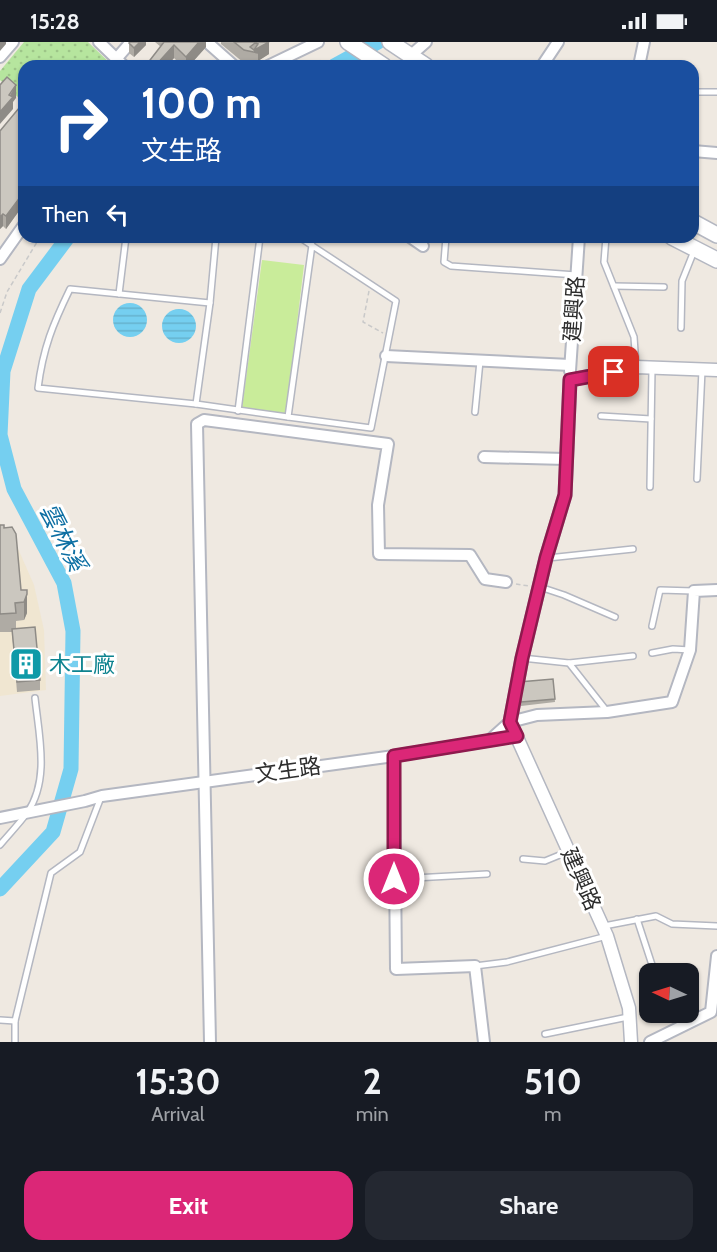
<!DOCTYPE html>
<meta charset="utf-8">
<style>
:root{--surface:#171b24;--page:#242831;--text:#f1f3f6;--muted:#9ea1a6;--accent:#db2777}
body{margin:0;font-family:Cabin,"Noto Sans TC",sans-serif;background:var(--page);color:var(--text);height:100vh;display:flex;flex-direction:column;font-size:22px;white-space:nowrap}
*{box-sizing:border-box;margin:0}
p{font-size:20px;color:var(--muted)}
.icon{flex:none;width:33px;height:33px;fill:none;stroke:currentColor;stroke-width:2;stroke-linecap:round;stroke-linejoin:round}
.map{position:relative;height:1000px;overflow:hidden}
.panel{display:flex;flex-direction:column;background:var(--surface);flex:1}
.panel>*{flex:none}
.hud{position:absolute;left:18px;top:18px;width:681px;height:183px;border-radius:18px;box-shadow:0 2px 4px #0004;background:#1a4fa0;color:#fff;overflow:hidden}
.needle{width:39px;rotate:274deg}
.controls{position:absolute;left:639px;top:921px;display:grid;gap:12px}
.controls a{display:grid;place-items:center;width:60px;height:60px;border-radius:12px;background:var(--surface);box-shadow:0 2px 4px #0004;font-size:30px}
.pin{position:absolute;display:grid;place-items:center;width:51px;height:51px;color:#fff;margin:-26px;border-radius:12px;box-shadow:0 3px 9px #0006}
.me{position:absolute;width:66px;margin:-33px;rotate:0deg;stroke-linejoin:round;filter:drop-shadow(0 0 4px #0008)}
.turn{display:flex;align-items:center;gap:21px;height:126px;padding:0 24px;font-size:27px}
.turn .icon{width:78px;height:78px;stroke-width:2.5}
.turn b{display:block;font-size:42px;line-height:51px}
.then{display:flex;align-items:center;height:57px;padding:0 24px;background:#0003;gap:12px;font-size:22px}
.eta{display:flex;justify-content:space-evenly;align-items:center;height:102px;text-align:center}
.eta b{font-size:36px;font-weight:700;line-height:42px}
.button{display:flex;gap:12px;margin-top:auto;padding:12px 24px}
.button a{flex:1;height:69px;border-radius:18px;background:var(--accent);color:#fff;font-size:24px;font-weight:700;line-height:69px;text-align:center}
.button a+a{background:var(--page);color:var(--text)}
.status{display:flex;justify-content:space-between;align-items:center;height:42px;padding:0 30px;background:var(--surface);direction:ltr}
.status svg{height:16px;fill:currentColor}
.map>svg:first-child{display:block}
</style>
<div class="status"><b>15:28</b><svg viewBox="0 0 49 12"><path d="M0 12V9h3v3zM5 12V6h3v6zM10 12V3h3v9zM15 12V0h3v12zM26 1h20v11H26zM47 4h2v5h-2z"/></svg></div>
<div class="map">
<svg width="717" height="1000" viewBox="0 0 717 1000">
<defs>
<pattern id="green-dots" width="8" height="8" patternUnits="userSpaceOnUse" patternTransform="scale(1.5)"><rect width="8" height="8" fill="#b6e59e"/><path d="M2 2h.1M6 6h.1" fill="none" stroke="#9dc588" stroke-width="1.8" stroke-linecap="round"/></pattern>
<pattern id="water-rules" width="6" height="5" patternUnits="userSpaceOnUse" patternTransform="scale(1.5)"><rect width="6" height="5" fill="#75cff0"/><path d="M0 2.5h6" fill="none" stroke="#66b2ce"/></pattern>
</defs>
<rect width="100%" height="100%" fill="#efe9e1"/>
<path fill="#f0e6d1" d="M0,481L16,502L34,543L44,588L46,648L0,654Z"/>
<path fill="url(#green-dots)" d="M24,0H88L113,24H24V55L21,58L0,38V29Z"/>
<path fill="#c9ec9a" d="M262,218L304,223L286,373L242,366Z"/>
<g fill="url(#water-rules)">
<circle cx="130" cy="278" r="17"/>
<circle cx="179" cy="284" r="17"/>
</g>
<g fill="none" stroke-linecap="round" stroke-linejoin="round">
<g stroke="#75cff0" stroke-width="15">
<path d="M334,24L378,0"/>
<path d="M0,847L53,790L71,727L73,589L64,541L14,447L0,393L3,329L29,247L68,195"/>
</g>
<g stroke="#b4b7c1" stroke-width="8">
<g id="service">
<path d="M693,50H717"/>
<path d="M216,195L210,261L70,247C53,282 43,306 38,346L196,362L288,375"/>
<path d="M299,195L396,259L371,386L288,375L312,203"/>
<path d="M446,195L444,220L451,224L576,233"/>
<path d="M606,195L604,220L634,295L636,324"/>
<path d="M614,244L664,245"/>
<path d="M119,252L126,195"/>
<path d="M681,286L682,239L694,209"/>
<path d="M196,362L210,261"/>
<path d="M238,369L260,195"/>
<path d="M475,370L480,319"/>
<path d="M601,374L651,377"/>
<path d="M697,437L702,328"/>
<path d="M650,445L652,327"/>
<path d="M548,516L633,507"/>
<path d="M540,545L564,553L615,575"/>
<path d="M652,584L660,548L693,549"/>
<path d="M652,611L673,607L690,608"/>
<path d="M522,616L569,621L606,668"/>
<path d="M569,621L633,614"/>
<path d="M0,803C9,792 19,782 27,771C50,738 39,694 35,656"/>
<path d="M523,817L545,819L567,810"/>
<path d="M396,837L487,832"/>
<path d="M637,877L655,932"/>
<path d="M604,884L656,874L672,882L717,884"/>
<path d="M475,924L507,920L607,894"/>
<path d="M674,970L682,984"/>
<path d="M0,978L15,979"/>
<path d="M545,992L628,975"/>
<path d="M15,1000V979L51,831L80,810L101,755"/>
</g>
</g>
<g stroke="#b4b7c1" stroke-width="14">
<g id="minor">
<path d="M99,0L124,24"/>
<path d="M207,0L234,24"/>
<path d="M410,14L426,0"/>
<path d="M0,15L13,0"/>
<path d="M117,16L131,0"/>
<path d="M268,24L318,0"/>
<path d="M542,24L558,0"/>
<path d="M639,24L644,0"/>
<path d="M693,109L717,111"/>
<path d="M410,195L423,204"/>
<path d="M0,217L24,183"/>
<path d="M386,314L570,323"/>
<path d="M570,329L579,195"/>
<path d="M484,415L566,417"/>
<path d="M490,698L510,680L537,673L607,670L672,660L690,608L694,549L717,548"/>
<path d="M394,714L396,927L475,924L484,1000"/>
<path d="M0,776L85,759L102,754L394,714L517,694"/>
<path d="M210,1000L197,382L204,378L388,402L378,463L379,512L470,513L485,537L506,540"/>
<path d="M650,1000L711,970L717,914"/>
</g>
</g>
<g stroke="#b4b7c1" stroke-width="15">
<path id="tertiary" d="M631,1000L629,966L607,894L510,680L522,616L546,516L565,453L570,338L636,325L717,328"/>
</g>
<g stroke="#b4b7c1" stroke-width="18">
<g id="secondary">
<path d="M348,0L384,24"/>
<path d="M390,0L426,24"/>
<path d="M693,180L717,193"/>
<path d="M672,195L717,218"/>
</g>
</g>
<g stroke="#c9c9c9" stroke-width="1.5" stroke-dasharray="4.5 3" stroke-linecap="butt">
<path d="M310,24L323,17"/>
<path d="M369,249L363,280L383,291"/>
<path d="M0,271L7,250L40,195"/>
<path d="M516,542L529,544"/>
</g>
<use href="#service" stroke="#fff" stroke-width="5"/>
<use href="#minor" stroke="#fff" stroke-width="10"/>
<use href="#tertiary" stroke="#fff" stroke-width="12"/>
<use href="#secondary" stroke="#fff" stroke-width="15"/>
</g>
<g fill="#afaba4">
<path d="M146,0V3L134,15L129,11V1Z"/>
<path d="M155,0H206V5L189,24H182L174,16L167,24H147V22L161,5Z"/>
<path d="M221,0H269V12L258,19V24L244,21L221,2Z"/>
<path d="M24,60V162L6,187L3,184L0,187V89Z"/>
<path d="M0,483L21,548L27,571L24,578L16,579V587L40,638V648L17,650L12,590H0Z"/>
<path d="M553,637L555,660L521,664L519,640Z"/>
</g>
<g fill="#8e8b86">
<path d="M0,0H6V2L0,9Z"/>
<path d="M140,0H146V3L134,15V6Z"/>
<path d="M199,0H206V5L189,24H186V15Z"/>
<path d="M269,0V12L258,19V11L254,8Z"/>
<path d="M174,3V16L167,24H155Z"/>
<path d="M16,43V56L13,60V67L0,82V70Z"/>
<path d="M24,150V162L6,187V174Z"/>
<path d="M3,172V184L0,187V175Z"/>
<path d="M27,552V571L24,578V560Z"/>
</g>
<g fill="#cbc7bf" stroke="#8e8b86" stroke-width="1.5" fill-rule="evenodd">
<path d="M130,0H140L134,6L129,1Z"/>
<path d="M164,0H199L186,15L174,3L155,24H149L147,22Z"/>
<path d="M234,0H269L254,8L258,11L244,8ZM255,1L258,2L254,8L250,5Z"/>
<path d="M7,35L16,43L9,53L13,55L0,70V43Z"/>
<path d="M24,60V150L6,174L3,172L0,175V89Z"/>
<path d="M0,483H4V486L12,485L16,492L21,548H27V552L24,560L15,561L16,571L0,572Z"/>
<path d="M35,585L40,638L17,640L12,587Z"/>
<path d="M553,637L555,657L521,660L519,640Z"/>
</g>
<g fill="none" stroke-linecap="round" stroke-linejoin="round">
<g stroke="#8e194d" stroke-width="15">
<path id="route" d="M394,837V714L517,694L510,680L522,616L546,516L565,453L570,338L614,330"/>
</g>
<use href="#route" stroke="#db2777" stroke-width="10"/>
</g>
<defs>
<g id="building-square" transform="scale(1.725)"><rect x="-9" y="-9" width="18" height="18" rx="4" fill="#0f9aa8" stroke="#fff"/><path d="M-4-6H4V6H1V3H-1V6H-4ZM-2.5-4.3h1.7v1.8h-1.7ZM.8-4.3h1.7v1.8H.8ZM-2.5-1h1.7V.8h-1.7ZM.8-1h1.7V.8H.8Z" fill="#fff"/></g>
</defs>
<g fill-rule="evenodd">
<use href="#building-square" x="26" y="622"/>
</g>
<g text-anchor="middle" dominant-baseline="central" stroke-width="6" stroke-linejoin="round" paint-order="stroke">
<g font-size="22" fill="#2e2e2e" stroke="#fff">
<text transform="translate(574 267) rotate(-86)">建興路</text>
<text transform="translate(288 728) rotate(-8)">文生路</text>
<text transform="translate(581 837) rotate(66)">建興路</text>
</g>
<g font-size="22" fill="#0d838f" stroke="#fff" text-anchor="start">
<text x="49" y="622">木工廠</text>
</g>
<g font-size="24" font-style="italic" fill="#0d6fa3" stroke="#fff">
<text transform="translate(63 495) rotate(63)">雲林溪</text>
</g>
</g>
</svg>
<div class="controls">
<a><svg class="needle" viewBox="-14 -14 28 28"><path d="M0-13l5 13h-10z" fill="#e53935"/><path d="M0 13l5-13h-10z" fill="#9ea1a6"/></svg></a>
</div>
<div class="pin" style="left:614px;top:330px;background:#d93025"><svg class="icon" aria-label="arrive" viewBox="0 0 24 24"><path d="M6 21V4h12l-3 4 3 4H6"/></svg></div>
<svg class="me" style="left:394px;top:837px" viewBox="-20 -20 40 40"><circle r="17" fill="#db2777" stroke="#fff" stroke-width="3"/><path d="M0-11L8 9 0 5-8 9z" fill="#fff"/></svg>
<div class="hud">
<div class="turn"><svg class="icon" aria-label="right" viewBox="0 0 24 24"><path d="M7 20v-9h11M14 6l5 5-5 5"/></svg><div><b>100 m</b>文生路</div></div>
<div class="then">Then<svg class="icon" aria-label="left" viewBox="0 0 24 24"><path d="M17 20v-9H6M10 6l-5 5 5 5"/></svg></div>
</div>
</div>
<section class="panel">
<div class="eta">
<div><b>15:30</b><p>Arrival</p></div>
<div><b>2</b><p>min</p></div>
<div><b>510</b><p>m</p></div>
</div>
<div class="button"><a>Exit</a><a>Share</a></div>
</section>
